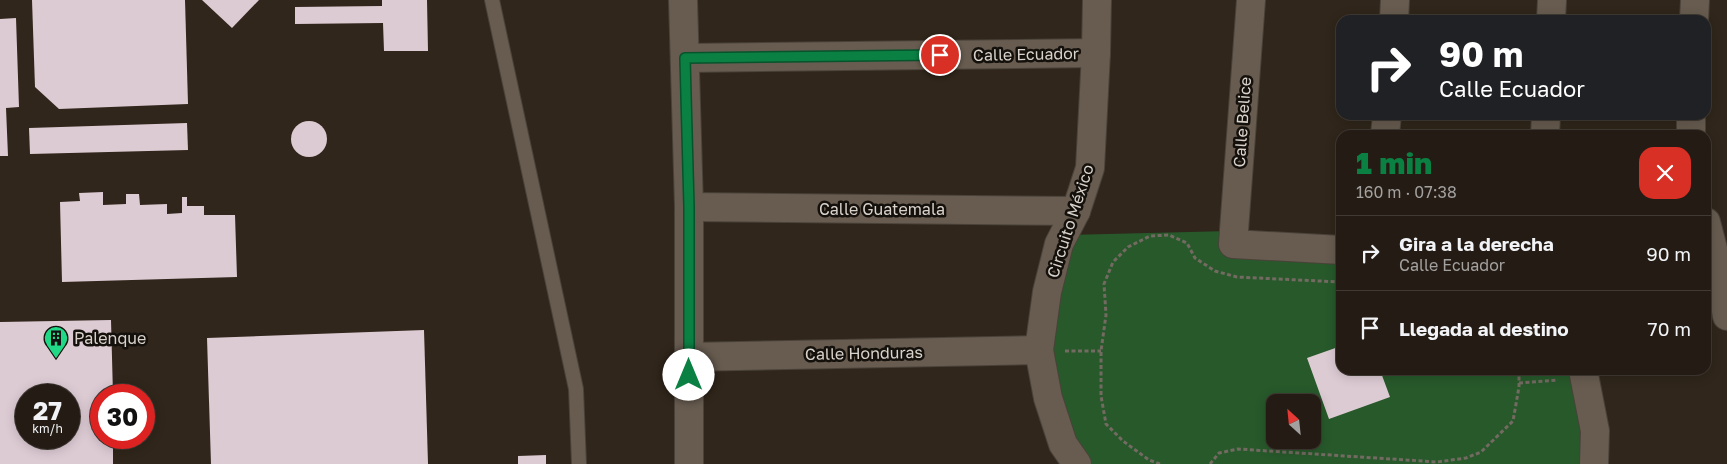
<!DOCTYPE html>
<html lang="es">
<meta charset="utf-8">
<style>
:root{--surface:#241c14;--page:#302922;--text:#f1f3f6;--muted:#a3a1a0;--line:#413a34;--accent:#0b8043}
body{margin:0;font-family:"Golos Text",sans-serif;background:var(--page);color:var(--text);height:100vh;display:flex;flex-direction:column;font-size:19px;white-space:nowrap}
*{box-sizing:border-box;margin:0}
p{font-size:16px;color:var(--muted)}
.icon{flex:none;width:28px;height:28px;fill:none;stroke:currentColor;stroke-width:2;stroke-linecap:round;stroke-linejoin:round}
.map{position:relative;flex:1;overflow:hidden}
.side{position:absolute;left:1336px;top:130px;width:375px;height:245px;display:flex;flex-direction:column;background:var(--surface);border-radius:15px;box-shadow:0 2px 12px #0003,0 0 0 1px var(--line)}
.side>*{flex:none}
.hud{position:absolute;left:1336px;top:15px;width:375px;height:105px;border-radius:15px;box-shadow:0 2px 12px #0003,0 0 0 1px var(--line);background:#202124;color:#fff;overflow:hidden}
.needle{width:32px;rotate:333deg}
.fabs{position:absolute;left:1266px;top:394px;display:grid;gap:10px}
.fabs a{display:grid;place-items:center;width:55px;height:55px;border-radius:10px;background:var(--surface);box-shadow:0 2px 12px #0003,0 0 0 1px var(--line);font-size:25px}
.speed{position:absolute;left:15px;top:384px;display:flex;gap:10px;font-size:25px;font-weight:700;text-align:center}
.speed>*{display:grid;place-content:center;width:65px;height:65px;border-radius:50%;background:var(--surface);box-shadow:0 2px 12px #0003,0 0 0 1px var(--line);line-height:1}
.speed small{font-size:12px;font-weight:400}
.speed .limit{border:8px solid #d22;background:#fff;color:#111}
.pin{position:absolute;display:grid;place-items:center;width:42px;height:42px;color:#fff;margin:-21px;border:2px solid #fff;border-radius:50%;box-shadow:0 1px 5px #0007}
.me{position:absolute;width:55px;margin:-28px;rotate:0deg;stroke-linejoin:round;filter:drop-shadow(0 0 4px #0008)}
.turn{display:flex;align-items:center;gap:18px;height:105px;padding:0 20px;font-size:22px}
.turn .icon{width:65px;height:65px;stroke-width:2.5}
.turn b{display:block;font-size:35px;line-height:42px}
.round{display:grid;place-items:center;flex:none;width:52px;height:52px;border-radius:15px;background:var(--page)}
.head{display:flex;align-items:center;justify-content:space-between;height:85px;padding:0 20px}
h1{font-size:30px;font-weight:800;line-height:38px;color:var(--accent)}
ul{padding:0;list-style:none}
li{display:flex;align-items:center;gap:15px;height:75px;padding:0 20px;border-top:1px solid var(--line)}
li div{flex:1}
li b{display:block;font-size:19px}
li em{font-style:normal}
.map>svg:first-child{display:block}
</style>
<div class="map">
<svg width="1727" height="464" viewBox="0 0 1727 464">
<rect width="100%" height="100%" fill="#30261b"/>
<path fill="#27592b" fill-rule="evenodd" d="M1230,231L1341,253V370H1587L1590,464H1080L1050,396L1053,286L1067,235ZM1275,402H1312V440H1275Z"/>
<g fill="#ddcbd4" fill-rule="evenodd">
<path d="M32,0H185L188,104L59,109L35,87Z"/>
<path d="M202,0H259L232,28Z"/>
<path d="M382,0H427L428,51H384L383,23L295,24V7L382,6Z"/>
<path d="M16,18L19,107L6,108L8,156H0V19Z"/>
<circle cx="309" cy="139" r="18"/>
<path d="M187,123L188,150L30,154L29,128Z"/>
<path d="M103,192V205L126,204V194H139L140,205L167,204V214L182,213V197H187V206H204V215H235L237,277L62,282L60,202L80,201L79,193Z"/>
<path d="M111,320L113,395H101V438H113V464H0V322ZM26,395H69V438H26Z"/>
<path d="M424,330L428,464H211L207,338Z"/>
<path d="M1341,346V370H1380L1390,397L1329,419L1307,358Z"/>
<path d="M546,455V464H518V456Z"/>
</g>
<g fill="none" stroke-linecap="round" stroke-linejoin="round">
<g stroke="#4a4239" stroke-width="16">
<path id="lane" d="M492,0L576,389L579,464"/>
</g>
<g stroke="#4a4239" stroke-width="30">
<g id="street">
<path d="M683,0L689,207V464"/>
<path d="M1251,0L1233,244L1341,250"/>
<path d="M1394,20L1395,0"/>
<path d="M1551,20L1552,0"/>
<path d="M1694,20L1695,0"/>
<path d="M685,58L1096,53"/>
<path d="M1385,135L1387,115"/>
<path d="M1545,135L1546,115"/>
<path d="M1691,135V115"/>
<path d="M689,207L1076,211"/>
<path d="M1706,222L1719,272L1727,316"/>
<path d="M688,357L1039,350"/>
<path d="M1583,370L1595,431L1594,464"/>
<path d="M1077,464L1063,444L1048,398L1039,350L1047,292L1059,244L1076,211L1090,168L1096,53L1097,0"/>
</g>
</g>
<g stroke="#736a61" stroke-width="3" stroke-dasharray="4 2.5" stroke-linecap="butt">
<path d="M1065,351H1101"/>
<path d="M1519,383L1558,380"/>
<path d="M1160,464L1149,460L1123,441L1106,424L1101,396V351L1106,315L1104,284L1113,262L1128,247L1150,236L1169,235L1187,243L1195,258L1215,271L1237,277L1341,282"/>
<path d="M1210,464L1219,453L1238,449L1437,462L1466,458L1481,452L1513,421L1519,387V370"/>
</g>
<use href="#lane" stroke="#685c50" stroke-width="14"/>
<use href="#street" stroke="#685c50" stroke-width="28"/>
</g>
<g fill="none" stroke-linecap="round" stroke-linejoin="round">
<g stroke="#07532c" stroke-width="12">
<path id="route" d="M689,375V207L685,58L940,55"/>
</g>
<use href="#route" stroke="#0b8043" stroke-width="9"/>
</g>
<defs>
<g id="building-pin" transform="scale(1.25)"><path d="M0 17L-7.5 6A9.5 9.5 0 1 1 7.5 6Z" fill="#21d887" stroke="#14100b"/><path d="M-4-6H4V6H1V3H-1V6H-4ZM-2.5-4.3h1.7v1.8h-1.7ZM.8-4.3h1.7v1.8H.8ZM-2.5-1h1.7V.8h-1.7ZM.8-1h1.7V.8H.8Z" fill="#111"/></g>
</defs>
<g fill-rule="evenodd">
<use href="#building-pin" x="56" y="338"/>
</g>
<g text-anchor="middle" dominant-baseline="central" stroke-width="5" stroke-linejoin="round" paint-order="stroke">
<g font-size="16" fill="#dad3cc" stroke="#14100b">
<text transform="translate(1026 54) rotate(-1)">Calle Ecuador</text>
<text transform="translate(1242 122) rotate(-86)">Calle Belice</text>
<text x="882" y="209">Calle Guatemala</text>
<text transform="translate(1070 221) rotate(-72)">Circuito México</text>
<text transform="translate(864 353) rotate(-1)">Calle Honduras</text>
</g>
<g font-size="16" fill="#dad3cc" stroke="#14100b" text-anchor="start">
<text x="74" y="338">Palenque</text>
</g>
</g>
</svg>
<div class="fabs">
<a><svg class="needle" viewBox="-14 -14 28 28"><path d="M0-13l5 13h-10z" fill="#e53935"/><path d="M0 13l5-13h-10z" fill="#a3a1a0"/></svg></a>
</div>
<div class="speed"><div>27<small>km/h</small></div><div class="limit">30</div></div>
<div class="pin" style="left:940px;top:55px;background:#d93025"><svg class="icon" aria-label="arrive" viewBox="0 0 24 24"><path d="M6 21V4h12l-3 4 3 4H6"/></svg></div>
<svg class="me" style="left:689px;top:375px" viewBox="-20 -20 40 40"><circle r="19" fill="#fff"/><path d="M0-13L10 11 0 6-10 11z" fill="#0b8043"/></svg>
<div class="hud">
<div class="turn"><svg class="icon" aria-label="right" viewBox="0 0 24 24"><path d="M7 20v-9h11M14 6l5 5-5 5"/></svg><div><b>90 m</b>Calle Ecuador</div></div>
</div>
<section class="side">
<div class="head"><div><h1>1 min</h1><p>160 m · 07:38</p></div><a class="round" style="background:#d93025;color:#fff"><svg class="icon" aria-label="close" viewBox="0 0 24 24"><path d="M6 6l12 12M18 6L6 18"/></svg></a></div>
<ul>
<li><svg class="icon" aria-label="right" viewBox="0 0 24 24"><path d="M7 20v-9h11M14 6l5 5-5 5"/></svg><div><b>Gira a la derecha</b><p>Calle Ecuador</p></div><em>90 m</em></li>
<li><svg class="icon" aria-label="arrive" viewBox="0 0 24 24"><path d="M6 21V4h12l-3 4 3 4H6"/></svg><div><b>Llegada al destino</b></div><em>70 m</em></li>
</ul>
</section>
</div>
